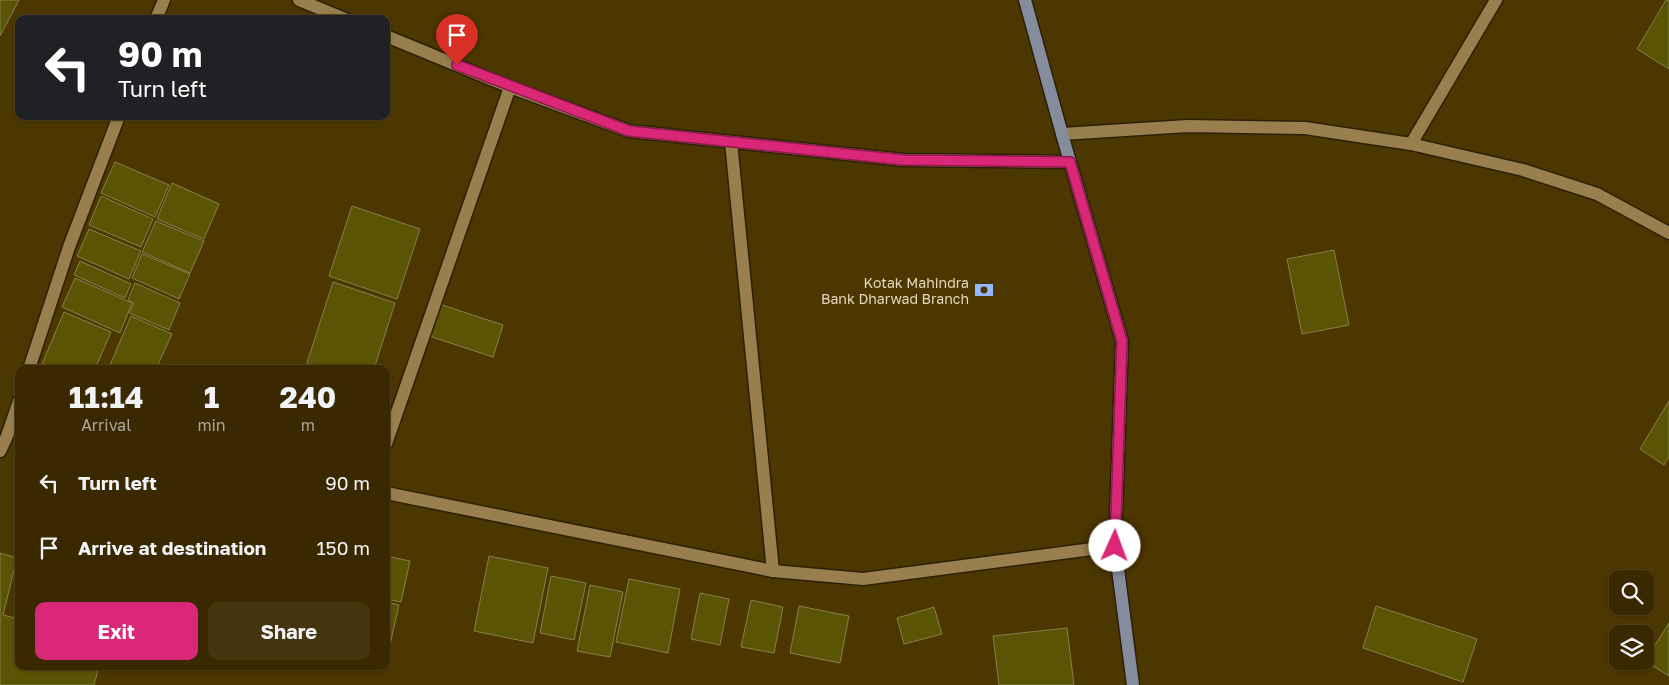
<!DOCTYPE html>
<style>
:root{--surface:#3a2900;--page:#45350f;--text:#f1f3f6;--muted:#aba699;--line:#544522;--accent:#db2777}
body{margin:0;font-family:"Golos Text",sans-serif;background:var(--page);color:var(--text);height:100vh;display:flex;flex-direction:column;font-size:19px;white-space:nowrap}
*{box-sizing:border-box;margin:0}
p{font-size:16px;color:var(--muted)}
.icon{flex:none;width:28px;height:28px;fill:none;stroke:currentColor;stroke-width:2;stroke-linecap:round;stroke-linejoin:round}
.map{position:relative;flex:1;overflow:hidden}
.panel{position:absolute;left:15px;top:365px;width:375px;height:305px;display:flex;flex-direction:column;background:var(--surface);border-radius:10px;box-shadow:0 1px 4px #0004,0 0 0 1px var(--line)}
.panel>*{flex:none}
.guide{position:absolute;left:15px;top:15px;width:375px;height:105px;border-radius:10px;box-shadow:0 1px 4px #0004,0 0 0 1px var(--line);background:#202124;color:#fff;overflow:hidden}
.tools{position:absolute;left:1609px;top:570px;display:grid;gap:10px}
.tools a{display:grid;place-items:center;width:45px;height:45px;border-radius:10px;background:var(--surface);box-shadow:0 1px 4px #0004,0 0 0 1px var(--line);font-size:25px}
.pin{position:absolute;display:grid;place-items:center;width:42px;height:42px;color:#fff;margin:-51px -21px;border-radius:50% 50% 50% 0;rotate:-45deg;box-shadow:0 0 5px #0007}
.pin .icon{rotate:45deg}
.me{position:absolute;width:55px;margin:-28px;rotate:2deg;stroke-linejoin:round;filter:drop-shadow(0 0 4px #0008)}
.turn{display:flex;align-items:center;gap:18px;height:105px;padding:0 20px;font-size:22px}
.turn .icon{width:65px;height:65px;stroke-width:2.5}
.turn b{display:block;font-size:35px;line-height:42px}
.eta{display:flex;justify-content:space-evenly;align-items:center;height:85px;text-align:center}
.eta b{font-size:30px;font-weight:700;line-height:35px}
.cta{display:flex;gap:10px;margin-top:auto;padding:10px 20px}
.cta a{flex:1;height:58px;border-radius:10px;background:var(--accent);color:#fff;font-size:20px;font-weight:700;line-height:58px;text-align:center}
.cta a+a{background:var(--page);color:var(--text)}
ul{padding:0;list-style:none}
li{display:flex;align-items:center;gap:15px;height:65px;padding:0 20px}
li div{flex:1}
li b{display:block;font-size:19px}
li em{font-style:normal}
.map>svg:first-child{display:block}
</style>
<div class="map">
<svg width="1669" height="685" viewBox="0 0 1669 685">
<rect width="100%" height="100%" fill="#4d3700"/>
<g fill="#5b5405" stroke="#85814b">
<path d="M0,0H19L0,36Z"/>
<path d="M1666,0H1669V69L1637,49Z"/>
<path d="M115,162L169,185L155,217L101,193Z"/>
<path d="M172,183L219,204L204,239L157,219Z"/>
<path d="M101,196L153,219L141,247L89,225Z"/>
<path d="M352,206L420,229L397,299L329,276Z"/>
<path d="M156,221L204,241L190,273L142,252Z"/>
<path d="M89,229L141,251L129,279L77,256Z"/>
<path d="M1334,250L1349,325L1302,334L1287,259Z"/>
<path d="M142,254L190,274L179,299L132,278Z"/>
<path d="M80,261L131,284L125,298L74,275Z"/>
<path d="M75,278L132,303L120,333L62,307Z"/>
<path d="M333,282L395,303L374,369H305Z"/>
<path d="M135,283L180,303L169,330L129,313L134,303L128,300Z"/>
<path d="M436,303L503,325L493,357L426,335Z"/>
<path d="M64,312L111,332L95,369H40Z"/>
<path d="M131,316L172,334L156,369H120L110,365Z"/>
<path d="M1669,401V457L1664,465L1640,449Z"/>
<path d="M0,553L17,558L3,615L19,619V666H99L94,685H0Z"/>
<path d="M386,556L410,561L401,602L386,599Z"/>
<path d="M489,556L548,568L533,643L474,631Z"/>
<path d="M551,576L586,583L574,640L540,633Z"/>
<path d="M629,579L680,589L668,653L616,642Z"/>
<path d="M590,585L623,592L610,657L577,651Z"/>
<path d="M700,593L729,599L720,645L691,639Z"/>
<path d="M751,600L783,607L774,653L741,647Z"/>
<path d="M386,602L399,605L388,654L386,653Z"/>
<path d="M799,606L849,616L840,663L790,653Z"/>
<path d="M1376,606L1477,639L1463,682L1363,648Z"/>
<path d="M934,607L942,634L904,644L897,618Z"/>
<path d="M1669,623V676L1645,661Z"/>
<path d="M1067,628L1074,685H999L993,636Z"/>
</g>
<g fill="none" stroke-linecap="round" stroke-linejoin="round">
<g stroke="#2c2006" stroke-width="15">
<g id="street">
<path d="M156,19L164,0"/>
<path d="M731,142L773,571"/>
<path d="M1411,144L1496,0"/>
<path d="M29,369L69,247L119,116"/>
<path d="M386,444L510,87"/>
<path d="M0,451L7,436L19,401"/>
<path d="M386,493L773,571L863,579L1115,546"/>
</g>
</g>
<g stroke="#2c2006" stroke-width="15">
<g id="secondary">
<path d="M299,0L345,19"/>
<path d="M386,36L510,87L629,131L904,160L1070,162"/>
<path d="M1062,134L1188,126L1305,128L1411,144L1523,170L1597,194L1669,233"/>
</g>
</g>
<g stroke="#2c2006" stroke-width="15">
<path id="primary" d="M1025,0L1062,134L1122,341L1115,546L1133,685"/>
</g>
<use href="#street" stroke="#987f4d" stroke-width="12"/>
<use href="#secondary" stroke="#987f4d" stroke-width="12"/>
<use href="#primary" stroke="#848c9d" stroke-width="12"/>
</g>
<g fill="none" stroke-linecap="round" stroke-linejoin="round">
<g stroke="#8e194d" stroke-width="12">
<path id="route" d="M457,65L629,131L904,160L1070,162L1122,341L1115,546"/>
</g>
<use href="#route" stroke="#db2777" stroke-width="9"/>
</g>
<defs>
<g id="bank-bare" transform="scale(1.5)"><path d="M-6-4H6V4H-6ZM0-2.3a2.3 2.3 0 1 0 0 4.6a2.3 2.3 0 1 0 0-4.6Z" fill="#94b7fd" stroke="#4d3700" stroke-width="2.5" paint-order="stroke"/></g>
</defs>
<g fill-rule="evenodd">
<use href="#bank-bare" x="984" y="290"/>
</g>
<g text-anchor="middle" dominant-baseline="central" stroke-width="4.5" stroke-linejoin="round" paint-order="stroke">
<g font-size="14" fill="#e5d7be" stroke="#4d3700" text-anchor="end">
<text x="969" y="282">Kotak Mahindra<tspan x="969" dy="16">Bank Dharwad Branch</tspan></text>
</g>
</g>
</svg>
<div class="tools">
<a><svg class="icon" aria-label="search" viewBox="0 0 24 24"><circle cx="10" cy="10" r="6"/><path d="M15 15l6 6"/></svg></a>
<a><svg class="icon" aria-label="layers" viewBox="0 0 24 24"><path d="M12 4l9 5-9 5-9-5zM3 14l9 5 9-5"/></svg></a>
</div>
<div class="pin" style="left:457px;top:65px;background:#d93025"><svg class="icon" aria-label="arrive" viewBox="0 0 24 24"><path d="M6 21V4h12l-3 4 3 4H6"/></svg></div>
<svg class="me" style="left:1115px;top:546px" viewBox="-20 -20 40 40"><circle r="19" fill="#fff"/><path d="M0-13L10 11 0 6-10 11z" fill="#db2777"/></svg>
<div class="guide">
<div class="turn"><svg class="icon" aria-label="left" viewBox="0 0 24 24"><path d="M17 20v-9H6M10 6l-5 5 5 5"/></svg><div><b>90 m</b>Turn left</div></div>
</div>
<section class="panel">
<div class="eta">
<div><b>11:14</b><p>Arrival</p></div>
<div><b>1</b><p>min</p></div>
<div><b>240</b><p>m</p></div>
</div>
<ul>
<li><svg class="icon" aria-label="left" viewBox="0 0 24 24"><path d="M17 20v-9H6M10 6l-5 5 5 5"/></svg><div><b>Turn left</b></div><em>90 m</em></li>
<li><svg class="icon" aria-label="arrive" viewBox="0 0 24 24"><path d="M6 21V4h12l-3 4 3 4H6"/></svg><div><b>Arrive at destination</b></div><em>150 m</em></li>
</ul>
<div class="cta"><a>Exit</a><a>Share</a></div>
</section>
</div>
